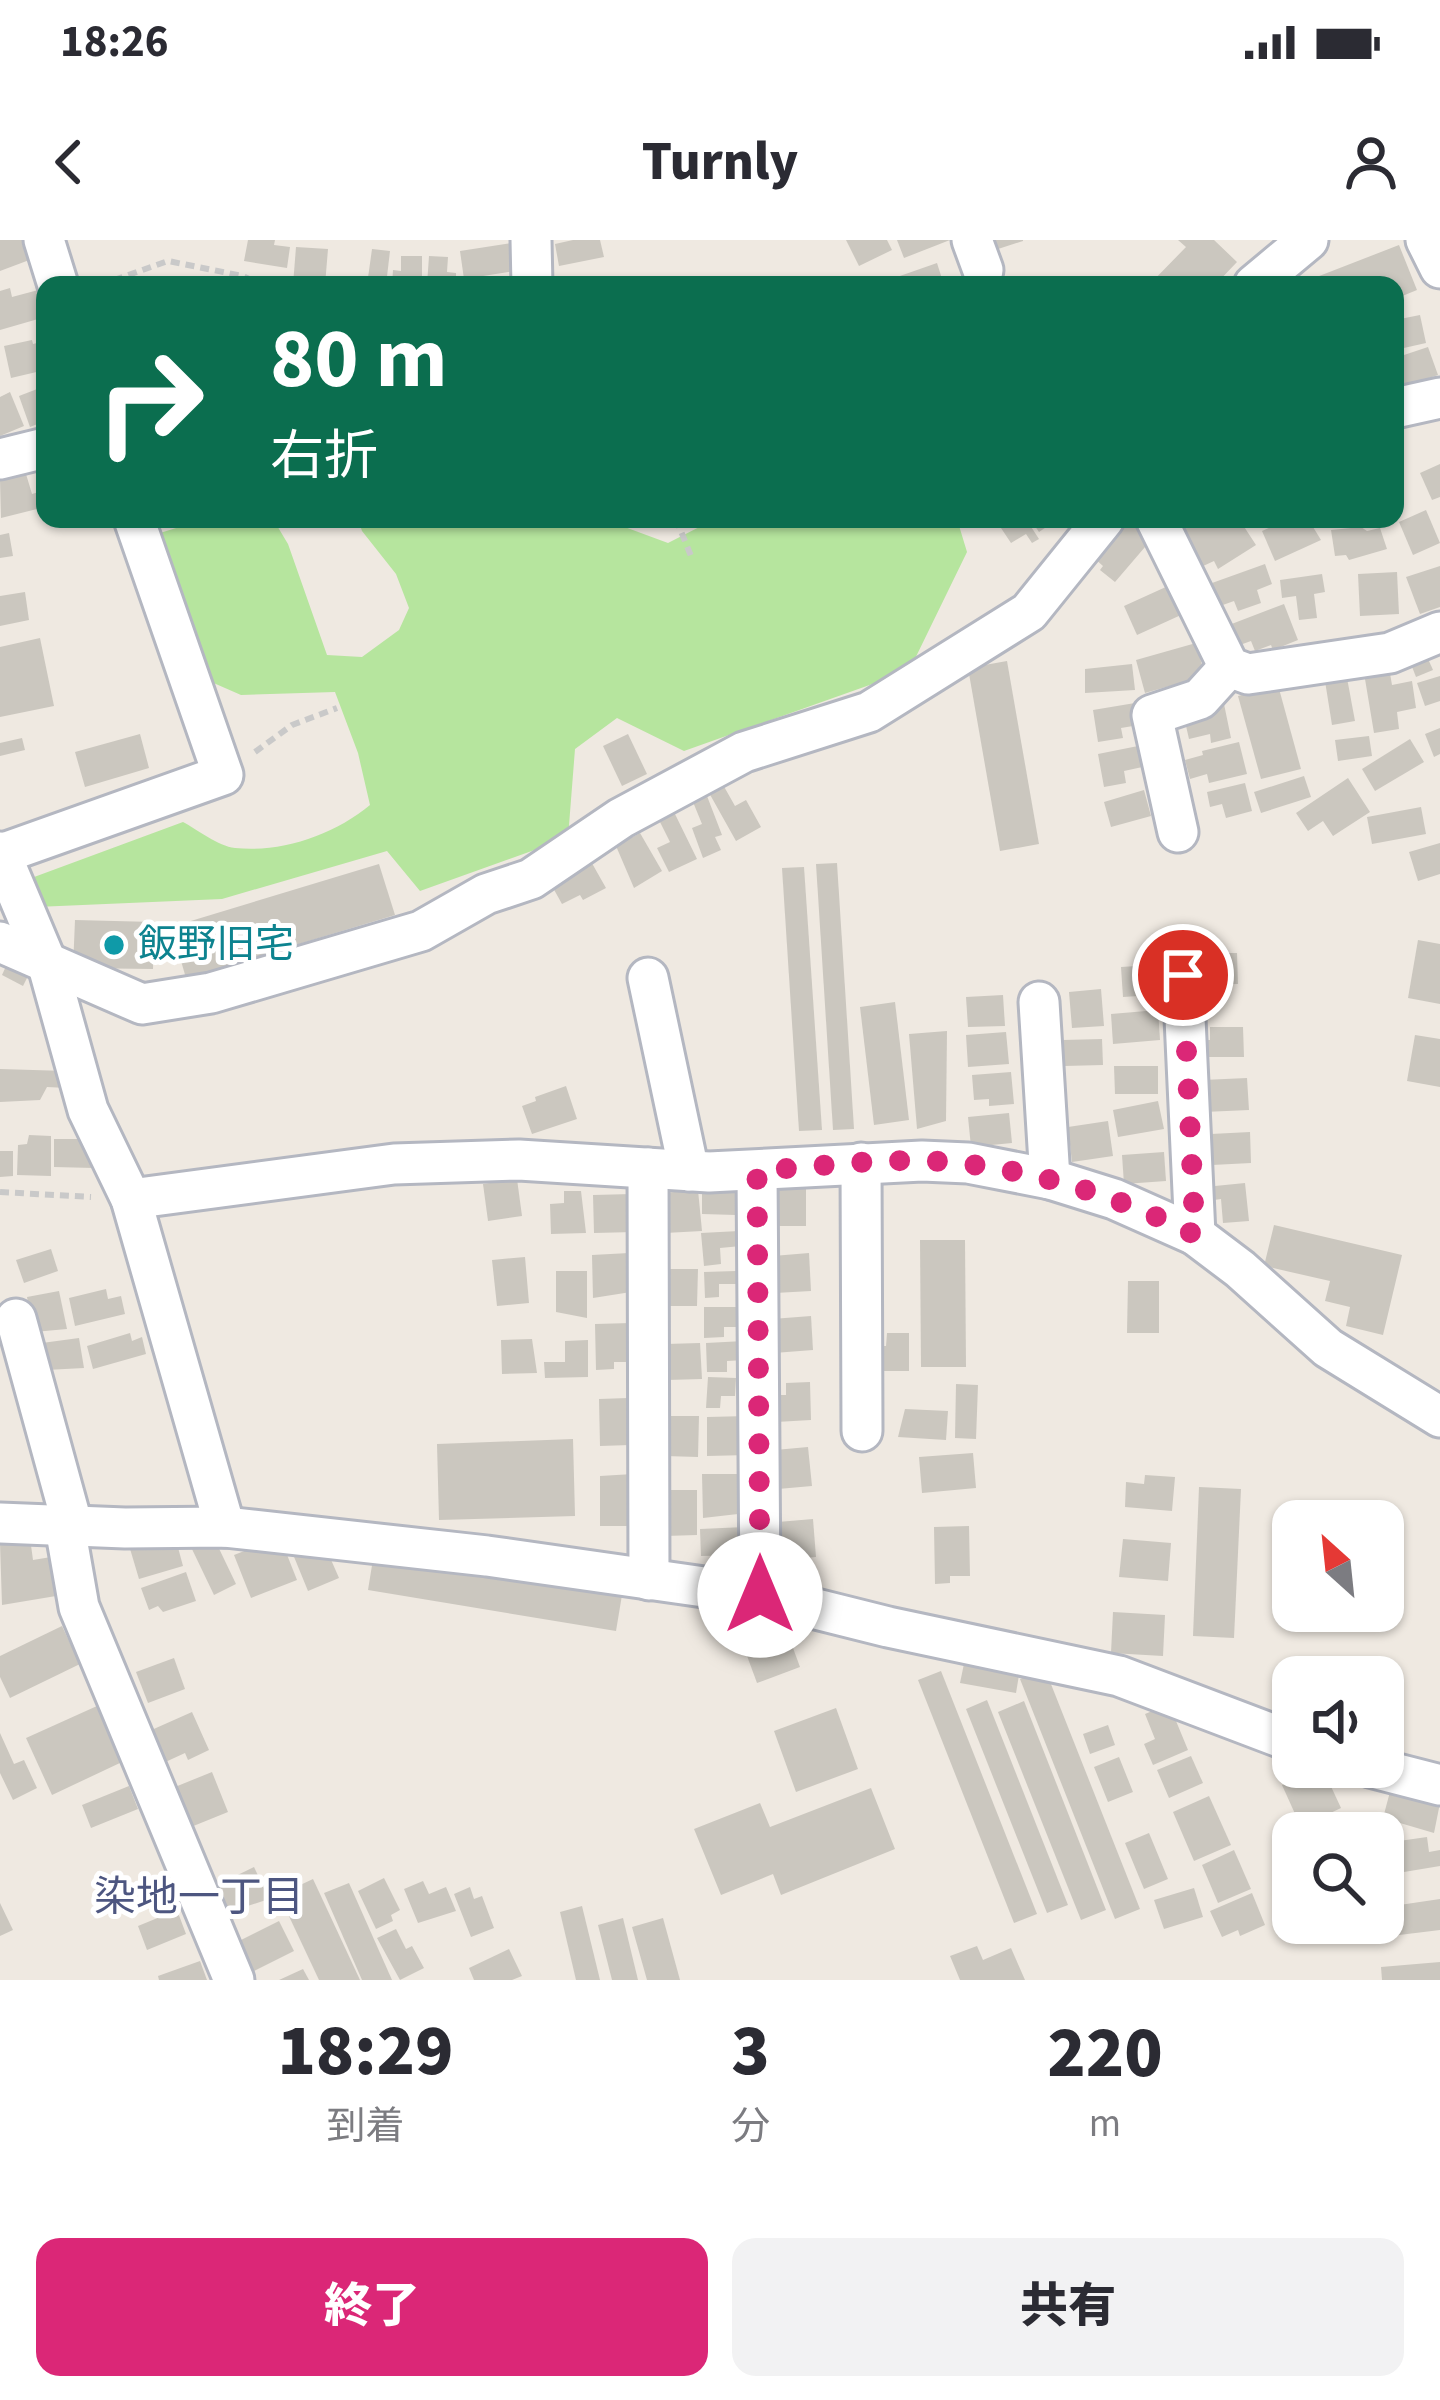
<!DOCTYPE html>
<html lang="ja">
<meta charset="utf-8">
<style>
:root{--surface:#fff;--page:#f2f2f3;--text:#2b2b33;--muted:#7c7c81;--accent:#db2777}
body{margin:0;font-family:"Source Sans 3","Noto Sans JP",sans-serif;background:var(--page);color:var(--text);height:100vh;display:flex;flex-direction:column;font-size:45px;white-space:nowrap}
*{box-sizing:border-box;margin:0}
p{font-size:39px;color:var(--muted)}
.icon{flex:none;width:66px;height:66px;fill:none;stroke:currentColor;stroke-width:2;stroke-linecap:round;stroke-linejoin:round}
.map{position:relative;height:1740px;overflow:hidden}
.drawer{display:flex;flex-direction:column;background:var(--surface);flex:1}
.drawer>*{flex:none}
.hud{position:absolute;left:36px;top:36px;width:1368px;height:252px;border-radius:24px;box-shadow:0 3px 9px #0004;background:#0b6e4f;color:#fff;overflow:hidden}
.needle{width:78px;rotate:333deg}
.fabs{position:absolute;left:1272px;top:1260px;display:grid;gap:24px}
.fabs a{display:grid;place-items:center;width:132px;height:132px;border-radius:24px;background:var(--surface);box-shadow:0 3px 9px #0004;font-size:60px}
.pin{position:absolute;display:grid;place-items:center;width:102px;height:102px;color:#fff;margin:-51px;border:6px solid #fff;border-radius:50%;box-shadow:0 3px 12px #0007}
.me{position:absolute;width:132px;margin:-66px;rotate:0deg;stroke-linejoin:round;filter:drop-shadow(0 0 9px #0008)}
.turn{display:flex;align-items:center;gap:42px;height:252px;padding:0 36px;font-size:54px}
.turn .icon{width:156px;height:156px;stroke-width:2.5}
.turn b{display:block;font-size:84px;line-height:102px}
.eta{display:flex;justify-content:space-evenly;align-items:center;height:204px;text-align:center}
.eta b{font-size:72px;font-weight:800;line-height:84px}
.action{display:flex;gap:24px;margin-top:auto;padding:24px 36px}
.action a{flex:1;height:138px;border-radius:24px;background:var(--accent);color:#fff;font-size:48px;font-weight:800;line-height:138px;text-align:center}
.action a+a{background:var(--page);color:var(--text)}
.status{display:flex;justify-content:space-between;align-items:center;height:84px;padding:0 60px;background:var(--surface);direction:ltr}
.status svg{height:33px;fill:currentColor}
header{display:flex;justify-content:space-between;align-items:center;height:156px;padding:0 36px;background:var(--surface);font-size:54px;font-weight:800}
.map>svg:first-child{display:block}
</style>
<div class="status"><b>18:26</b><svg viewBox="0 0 49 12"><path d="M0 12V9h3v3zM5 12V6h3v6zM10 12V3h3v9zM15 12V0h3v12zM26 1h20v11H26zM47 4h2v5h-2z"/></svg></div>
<header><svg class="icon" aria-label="back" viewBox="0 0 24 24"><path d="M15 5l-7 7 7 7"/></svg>Turnly<svg class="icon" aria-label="person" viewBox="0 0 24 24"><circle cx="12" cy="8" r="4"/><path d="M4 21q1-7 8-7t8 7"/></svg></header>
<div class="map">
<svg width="1440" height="1740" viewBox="0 0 1440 1740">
<rect width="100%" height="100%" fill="#efe9e1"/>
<path fill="#b6e59e" d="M205,279H273L288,304L327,415L362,417L399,390L409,368L396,334L362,291L358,279H603L668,303L715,279H957L967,312L909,431L684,511L617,478L575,509L568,598L420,651L387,611L222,659L36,667L26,640L183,582C198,590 218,606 235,608C281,613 334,595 370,565L358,513L335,452L241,455L209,441L160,293Z"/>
<g fill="#cbc7bf">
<path d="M0,0H24L32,19L0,31Z"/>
<path d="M248,0H275L274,5L290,7L287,28L244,21Z"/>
<path d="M573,0H600L604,17L559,26L555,4Z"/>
<path d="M846,0H887L892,10L859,26Z"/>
<path d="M897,0H950L904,18Z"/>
<path d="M991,0H1023V1L995,10Z"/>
<path d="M1178,0H1214L1237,22L1215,45H1149L1186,7Z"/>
<path d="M511,3L515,31L464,39L460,11Z"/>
<path d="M1399,5L1417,50L1395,59V45H1296Z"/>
<path d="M296,7L328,9L325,45H293Z"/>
<path d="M372,9L390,11L386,45H367Z"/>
<path d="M401,16H422V45H392L393,30L401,31Z"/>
<path d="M429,16L448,17L447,32L456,33V45H427Z"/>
<path d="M937,23L944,45H900L897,37Z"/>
<path d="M10,48L12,57L42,49L45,77L0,90V51Z"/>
<path d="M1420,75L1426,103L1395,110V80Z"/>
<path d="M32,100L33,104L45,101V130L11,138L4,106Z"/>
<path d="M1428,107L1438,135L1399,148L1395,118Z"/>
<path d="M45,146V181L30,187L19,156Z"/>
<path d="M10,152L24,186L0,196V157Z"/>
<path d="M1395,192L1403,193L1400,274H1395Z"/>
<path d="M1440,224V257L1432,260L1420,233Z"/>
<path d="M26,234L32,254L42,251L45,267L1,278L0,240Z"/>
<path d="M1426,270L1440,303L1413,315L1399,282Z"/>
<path d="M1003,279H1026L1039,299L1032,303L1026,294L1011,303L999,285L1004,282Z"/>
<path d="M1030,279H1058L1039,292Z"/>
<path d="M1127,279L1142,283L1138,288L1151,300L1115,342L1100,330L1103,326L1094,318Z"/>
<path d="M1182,279H1239L1256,305L1218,329L1214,321L1201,327L1177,282Z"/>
<path d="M1310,282L1321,300L1275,321L1262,291L1280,283Z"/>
<path d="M1361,287L1367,291L1380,288L1387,309L1349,320L1346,315L1335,316L1331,290Z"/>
<path d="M9,293L13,316L0,318V295Z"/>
<path d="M1265,324L1272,344L1257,350L1261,363L1238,371L1234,361L1220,366L1212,343Z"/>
<path d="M1440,326V367L1420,374L1406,337Z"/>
<path d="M1397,332L1399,374L1360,376L1358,334Z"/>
<path d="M1322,334L1325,352L1314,354L1317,378L1299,380L1296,356L1282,358L1280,340Z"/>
<path d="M1168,346L1181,375L1137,395L1124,366Z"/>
<path d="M25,352L29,380L0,386V356Z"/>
<path d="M1284,364L1298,400L1273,410L1271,405L1255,411L1251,401L1237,406L1229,385Z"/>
<path d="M40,398L54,466L0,477V407Z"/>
<path d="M1196,403L1205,436L1145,453L1136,420Z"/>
<path d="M1425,412L1433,430L1416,437L1409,419Z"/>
<path d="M1007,421L1039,604L1000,611L968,428Z"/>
<path d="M1388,422L1392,445L1412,441L1416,468L1397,472L1399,489L1374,493L1363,427Z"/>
<path d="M1132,424L1135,450L1085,453V429Z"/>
<path d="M1440,436V461L1425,466L1417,443Z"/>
<path d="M1347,438L1355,481L1332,485L1325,441Z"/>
<path d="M1278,445L1301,529L1261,539L1238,456Z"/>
<path d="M1135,463L1139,485L1121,488L1123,498L1098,502L1093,470Z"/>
<path d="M1224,464L1231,498L1211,503L1210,494L1189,499L1184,477Z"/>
<path d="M1440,488V514L1434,517L1425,494Z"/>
<path d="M140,494L149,528L85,547L75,512Z"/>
<path d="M628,494L647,534L622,546L603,506Z"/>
<path d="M1369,496L1372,516L1338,521L1335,500Z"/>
<path d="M22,498L25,510L0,516V503Z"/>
<path d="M1410,499L1424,522L1375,551L1362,529Z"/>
<path d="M1239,502L1247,534L1209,543L1207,534L1190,539L1185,520L1203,515L1202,511Z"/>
<path d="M1143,505L1147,526L1124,531L1126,543L1104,547L1098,514Z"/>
<path d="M1304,536L1311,557L1261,573L1254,552Z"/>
<path d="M1348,538L1370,572L1333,596L1323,581L1308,591L1296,573Z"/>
<path d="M722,543L735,566L746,560L761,587L736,601L708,551Z"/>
<path d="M1245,543L1252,571L1226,578L1222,564L1210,567L1207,552Z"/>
<path d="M1144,550L1151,576L1111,587L1104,562Z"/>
<path d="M707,556L722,595L715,597L721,610L703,618L692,588L702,584L693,562Z"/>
<path d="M1421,567L1426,594L1372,604L1367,577Z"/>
<path d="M674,572L697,619L669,632L657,608L670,602L659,580Z"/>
<path d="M640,593L662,631L634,648L616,606Z"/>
<path d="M1440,603V634L1418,641L1409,612Z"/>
<path d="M589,618L606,648L583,660L580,655L562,664L552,646L570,637L567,630Z"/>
<path d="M837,623L854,889L833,890L816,624Z"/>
<path d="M379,624L395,675L186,738L171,687Z"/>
<path d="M804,627L822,890L799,891L782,628Z"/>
<path d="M75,680L154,682L153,729L73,728Z"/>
<path d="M1418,700L1440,704V764L1408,758Z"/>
<path d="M1200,713H1237L1238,744L1201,745Z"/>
<path d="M7,724L29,734L23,746L2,735Z"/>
<path d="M1167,724L1169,754L1123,757L1121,727Z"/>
<path d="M1101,749L1104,786L1072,788L1069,752Z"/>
<path d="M1003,755L1005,786L968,787L966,757Z"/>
<path d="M895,762L909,880L874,885L860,767Z"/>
<path d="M1158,770L1160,800L1113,804L1111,774Z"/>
<path d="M1210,787H1243L1244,817H1201L1200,800H1210Z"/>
<path d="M947,791L946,881L917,889L909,794Z"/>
<path d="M1006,792L1009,824L968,827L966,795Z"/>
<path d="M1415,795L1440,799V847L1407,841Z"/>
<path d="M1102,799L1103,825L1064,826L1063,800Z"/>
<path d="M1114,826H1158V854H1115Z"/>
<path d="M0,829L66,831L67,848L47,847L40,860L0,862Z"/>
<path d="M1011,832L1014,864L989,866V859L974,860L972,835Z"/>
<path d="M1247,838L1249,870L1204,872L1203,840Z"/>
<path d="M566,846L577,879L532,894L522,866L536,861L535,857Z"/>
<path d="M1158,861L1164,889L1118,897L1113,870Z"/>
<path d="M1009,873L1012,903L971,907L968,877Z"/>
<path d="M1108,881L1113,916L1072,922L1068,887Z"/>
<path d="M1250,892L1251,923L1212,925L1211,894Z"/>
<path d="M29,895L51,896V936L17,935L18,905L27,904Z"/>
<path d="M54,899H92L94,928L54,927Z"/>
<path d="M0,911H13V936L0,937Z"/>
<path d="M1164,912L1166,941L1124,944L1122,915Z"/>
<path d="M517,939L522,976L488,981L483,944Z"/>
<path d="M1245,943L1249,981L1223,983L1221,959L1207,961L1205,947Z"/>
<path d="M702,947L737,948L736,975L702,974Z"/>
<path d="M806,947V986H771V974L779,973L778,948Z"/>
<path d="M698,950L702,991L665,993L662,953Z"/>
<path d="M564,951H581L586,993L551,994L550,964L564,963Z"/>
<path d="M632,954L634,992L594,993L593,955Z"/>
<path d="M1274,985L1402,1015L1383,1095L1346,1086L1350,1067L1325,1061L1330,1041L1264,1026Z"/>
<path d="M739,991L741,1006L720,1008L721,1024L704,1026L701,993Z"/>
<path d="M920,1000H965L966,1127H921Z"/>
<path d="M51,1009L58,1031L24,1043L16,1020Z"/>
<path d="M629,1013L631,1052L593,1058L592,1015Z"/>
<path d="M809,1013L811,1051L775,1053L773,1016Z"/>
<path d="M525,1017L529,1063L497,1066L492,1020Z"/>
<path d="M668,1029H698L697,1066H668Z"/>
<path d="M556,1031H587V1078L556,1072Z"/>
<path d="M736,1031L737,1044H719V1057L705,1058L704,1032Z"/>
<path d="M1128,1041H1159V1093H1127Z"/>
<path d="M106,1049L108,1059L121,1056L125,1074L75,1086L69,1058Z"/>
<path d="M59,1051L67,1089L34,1092L27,1057Z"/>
<path d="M704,1067H736V1087H724V1097L704,1098Z"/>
<path d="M811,1076L813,1110L774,1113L772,1079Z"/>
<path d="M631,1083L632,1122H614V1129L596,1130L595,1084Z"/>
<path d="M130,1093L132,1101L142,1097L146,1114L93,1129L87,1106Z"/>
<path d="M887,1093H909V1131H876V1106H886Z"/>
<path d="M79,1098L84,1128L46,1130L42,1103Z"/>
<path d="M532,1099L537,1133L502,1134L501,1100Z"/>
<path d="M588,1100V1137L545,1138L544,1122H565V1101Z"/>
<path d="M744,1101L745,1120L727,1121V1132H707L706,1103Z"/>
<path d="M700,1103L702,1139L667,1140L666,1104Z"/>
<path d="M708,1137L736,1138L735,1156H721L720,1168H706Z"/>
<path d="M810,1142L811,1180L776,1182V1155H786V1143Z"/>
<path d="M956,1144L978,1145L976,1199L955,1198Z"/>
<path d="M628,1158L630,1205L600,1206L599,1159Z"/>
<path d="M905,1169L948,1171L946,1200L898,1197Z"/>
<path d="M666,1176H699L698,1217L665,1216Z"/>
<path d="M748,1176V1215L707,1216V1177Z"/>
<path d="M573,1199L575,1276L439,1280L437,1204Z"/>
<path d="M808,1207L812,1246L778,1249L775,1210Z"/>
<path d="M973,1213L976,1248L922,1253L919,1217Z"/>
<path d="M633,1234L634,1286H600V1236Z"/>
<path d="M702,1234H738V1274L703,1278Z"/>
<path d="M1145,1235L1175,1237L1172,1271L1125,1267L1126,1242L1144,1244Z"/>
<path d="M1199,1247L1241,1249L1234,1398L1193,1396Z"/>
<path d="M665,1250H697V1295L665,1296Z"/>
<path d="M813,1279L816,1317L780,1320L778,1282Z"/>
<path d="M969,1286L970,1336H950V1343L935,1344L934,1287Z"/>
<path d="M745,1287L746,1315L701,1316L700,1289Z"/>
<path d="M173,1289L183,1326L139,1339L128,1302Z"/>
<path d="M213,1296L236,1344L214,1355L191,1307Z"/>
<path d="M280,1297L297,1340L251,1358L234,1315Z"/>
<path d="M30,1298L33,1320L51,1317L56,1356L2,1365L0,1303Z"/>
<path d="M1123,1299L1171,1303L1168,1341L1119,1337Z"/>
<path d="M325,1306L339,1338L308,1351L290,1307Z"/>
<path d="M375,1307L623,1349L616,1391L368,1350Z"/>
<path d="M186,1332L196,1361L163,1372L158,1366L149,1370L141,1348Z"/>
<path d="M779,1370L800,1427L757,1443L736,1386Z"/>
<path d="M1113,1372L1165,1375L1163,1416L1111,1413Z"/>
<path d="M62,1386L80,1424L10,1458L0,1437V1416Z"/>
<path d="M174,1418L185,1449L148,1463L136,1432Z"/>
<path d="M965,1419L1020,1429L1016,1453L960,1443Z"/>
<path d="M1045,1429L1140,1669L1115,1679L1020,1439Z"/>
<path d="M941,1431L1037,1674L1014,1683L918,1440Z"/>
<path d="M987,1460L1068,1665L1047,1673L966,1469Z"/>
<path d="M1024,1461L1106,1670L1081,1680L998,1472Z"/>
<path d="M1169,1464L1188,1510L1153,1525L1144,1504L1155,1499L1145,1474Z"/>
<path d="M97,1466L122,1522L52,1555L26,1498Z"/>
<path d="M836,1468L858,1529L796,1552L774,1491Z"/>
<path d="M192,1472L209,1510L188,1520L185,1513L161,1524L147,1492Z"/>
<path d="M1108,1485L1115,1505L1090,1514L1083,1494Z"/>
<path d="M0,1493L14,1524L24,1520L37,1548L13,1560L0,1533Z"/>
<path d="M1191,1516L1203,1543L1169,1558L1157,1530Z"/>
<path d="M1119,1517L1133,1552L1108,1562L1094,1527Z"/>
<path d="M1322,1527L1341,1568L1301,1587L1282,1545Z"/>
<path d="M212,1532L228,1572L186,1589L170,1549Z"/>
<path d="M129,1546L138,1569L91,1588L82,1565Z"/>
<path d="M871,1548L895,1609L781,1655L773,1634L721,1655L694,1589L760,1563L770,1587Z"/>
<path d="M1391,1548L1440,1563L1434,1593L1383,1578Z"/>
<path d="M1209,1556L1231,1605L1194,1621L1173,1572Z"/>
<path d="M1391,1592L1399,1638L1383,1641V1593Z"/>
<path d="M1149,1593L1168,1639L1144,1649L1125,1603Z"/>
<path d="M1427,1597L1429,1612L1440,1610V1626L1404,1632L1399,1601Z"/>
<path d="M1234,1610L1251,1649L1218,1663L1202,1625Z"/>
<path d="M254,1627L269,1659L226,1673L213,1647Z"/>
<path d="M162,1634L170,1652L148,1661L141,1643Z"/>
<path d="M384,1638L400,1670L391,1675L393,1681L376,1689L358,1651Z"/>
<path d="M313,1639L360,1740H319L279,1655Z"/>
<path d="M423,1641L429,1654L446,1647L456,1671L418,1683L404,1649Z"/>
<path d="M349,1643L392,1740H362L324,1653Z"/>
<path d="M470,1647L474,1659L482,1656L494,1688L471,1697L454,1654Z"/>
<path d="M1194,1648L1203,1677L1164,1689L1154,1660Z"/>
<path d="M1252,1653L1265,1685L1240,1696L1238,1690L1222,1697L1210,1671Z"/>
<path d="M1440,1659V1690L1391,1696L1386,1667Z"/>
<path d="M0,1663L13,1690L0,1696Z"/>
<path d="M582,1666L600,1740H576L560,1672Z"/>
<path d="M177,1670L186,1694L147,1710L138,1686Z"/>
<path d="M623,1678L638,1740H612L598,1685Z"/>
<path d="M663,1678L680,1740H647L632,1687Z"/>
<path d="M279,1681L294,1711L252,1732L237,1702Z"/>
<path d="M1343,1683H1379L1380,1688L1343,1690Z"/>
<path d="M396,1689L406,1709L412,1706L424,1728L400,1740L377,1698Z"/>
<path d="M977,1706L983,1720L1011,1708L1025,1740H960L950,1716Z"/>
<path d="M509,1709L522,1736L512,1740H474L469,1728Z"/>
<path d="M200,1721L207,1740H159L158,1736Z"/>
<path d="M1440,1722V1740H1382L1381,1727Z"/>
<path d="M303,1729L309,1740H279Z"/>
</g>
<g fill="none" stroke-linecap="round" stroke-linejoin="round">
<g stroke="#b4b7c1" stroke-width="45">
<g id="minor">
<path d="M44,0L58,45"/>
<path d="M531,0L532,45"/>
<path d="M972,0L983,30"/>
<path d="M1426,0L1440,28"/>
<path d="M1254,45L1308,0"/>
<path d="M1395,168L1440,158"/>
<path d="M0,219L45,208"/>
<path d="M1156,279L1229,427L1248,434L1390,413L1440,392"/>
<path d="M1178,592L1152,475L1200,459L1229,427"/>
<path d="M0,612L48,726L88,870L131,959L225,1287"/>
<path d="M1,614L223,535L134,279"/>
<path d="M0,702L142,764L211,753L421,691L486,654L531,639L621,578L744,512L869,472L1029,372L1104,279"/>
<path d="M1183,735L1195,995"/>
<path d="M648,738L689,931"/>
<path d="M1039,762L1050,939"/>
<path d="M861,923L862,1191"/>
<path d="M648,928L649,1340"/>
<path d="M757,931L760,1355"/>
<path d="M131,959L394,924L519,920L709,932L922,921L968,923L1050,939L1114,959L1195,995L1240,1029L1328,1108L1440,1177"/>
<path d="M16,1079L73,1287"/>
<path d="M0,1283L125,1288L225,1287L487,1316L760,1355L888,1387L1119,1436L1293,1502"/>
<path d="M65,1287L79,1367L234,1740"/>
<path d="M1370,1527L1440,1545"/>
</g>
</g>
<g stroke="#c9c9c9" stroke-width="6" stroke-dasharray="9 6" stroke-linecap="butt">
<path d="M100,45L168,21L243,36L262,45"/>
<path d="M676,279L691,316"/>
<path d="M255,512L292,485L337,468"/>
<path d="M0,952L91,957"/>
</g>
<use href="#minor" stroke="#fff" stroke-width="39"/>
</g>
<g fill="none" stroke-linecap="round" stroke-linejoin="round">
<path stroke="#db2777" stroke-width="21" stroke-dasharray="0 37.8" d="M760,1355L757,931C826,926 899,915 968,924C1047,934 1124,959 1195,995L1183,735"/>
</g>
<circle fill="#0f9aa8" stroke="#fff" stroke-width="4.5" cx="114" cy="705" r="12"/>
<g text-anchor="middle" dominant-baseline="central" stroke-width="10" stroke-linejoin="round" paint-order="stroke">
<g font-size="39" fill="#0d838f" stroke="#fff" text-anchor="start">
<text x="138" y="705">飯野旧宅</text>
</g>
<g font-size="42" fill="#4d5680" stroke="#fff">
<text x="199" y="1658">染地一丁目</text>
</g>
</g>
</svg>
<div class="fabs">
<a><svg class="needle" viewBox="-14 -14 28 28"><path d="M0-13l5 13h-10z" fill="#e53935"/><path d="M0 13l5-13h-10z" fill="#7c7c81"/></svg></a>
<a><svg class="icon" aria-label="sound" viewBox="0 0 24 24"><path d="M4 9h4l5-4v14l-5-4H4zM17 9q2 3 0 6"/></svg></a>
<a><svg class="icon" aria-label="search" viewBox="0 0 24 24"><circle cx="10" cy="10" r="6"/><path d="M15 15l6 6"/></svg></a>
</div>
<div class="pin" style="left:1183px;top:735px;background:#d93025"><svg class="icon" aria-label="arrive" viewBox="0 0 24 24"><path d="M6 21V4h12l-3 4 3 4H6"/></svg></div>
<svg class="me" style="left:760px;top:1355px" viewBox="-20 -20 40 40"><circle r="19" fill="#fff"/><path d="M0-13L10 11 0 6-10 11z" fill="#db2777"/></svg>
<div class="hud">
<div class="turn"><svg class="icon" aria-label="right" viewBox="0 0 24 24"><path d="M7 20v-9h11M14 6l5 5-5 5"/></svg><div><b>80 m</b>右折</div></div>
</div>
</div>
<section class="drawer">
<div class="eta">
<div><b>18:29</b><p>到着</p></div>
<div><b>3</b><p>分</p></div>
<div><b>220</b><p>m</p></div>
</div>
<div class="action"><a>終了</a><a>共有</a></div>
</section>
